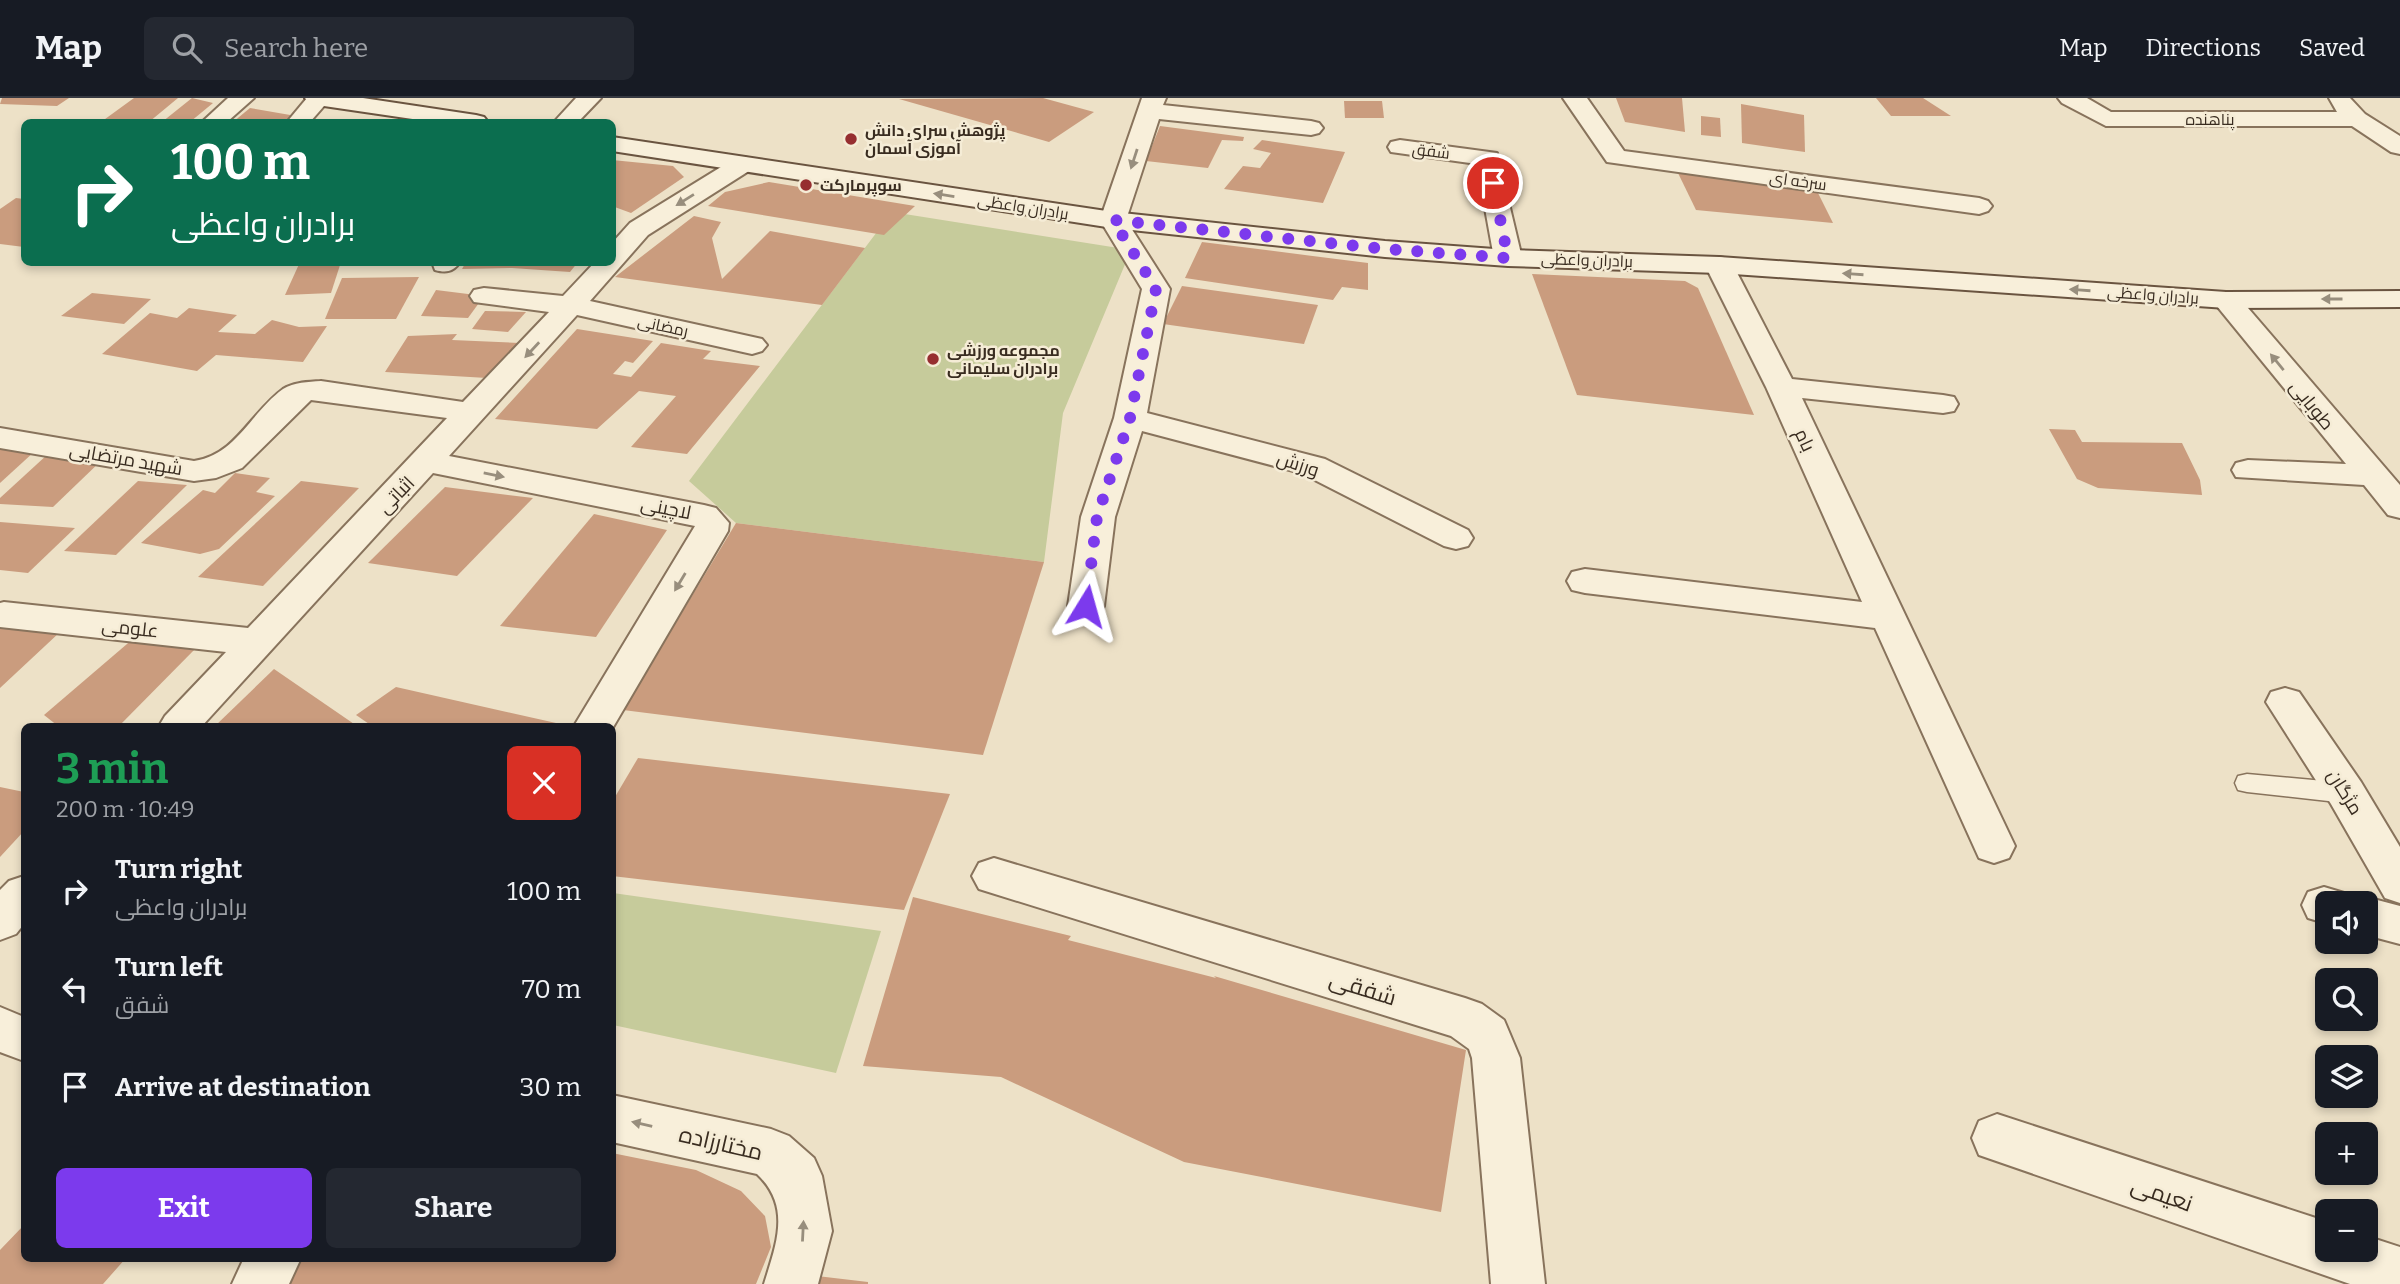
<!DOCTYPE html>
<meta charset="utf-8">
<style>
:root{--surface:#171b24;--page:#242831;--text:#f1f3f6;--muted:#9ea1a6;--line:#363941;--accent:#7c3aed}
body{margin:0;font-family:Bitter,Cairo,serif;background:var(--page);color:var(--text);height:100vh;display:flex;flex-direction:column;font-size:26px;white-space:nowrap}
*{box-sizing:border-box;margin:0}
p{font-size:23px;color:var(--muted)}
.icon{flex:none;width:38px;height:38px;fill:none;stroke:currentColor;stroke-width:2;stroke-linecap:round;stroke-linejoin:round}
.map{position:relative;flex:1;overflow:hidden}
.drawer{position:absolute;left:21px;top:625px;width:595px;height:539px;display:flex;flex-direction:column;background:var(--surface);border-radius:10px;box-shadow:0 4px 10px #0003}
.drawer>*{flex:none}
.guide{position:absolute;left:21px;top:21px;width:595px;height:147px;border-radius:10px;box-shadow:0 4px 10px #0003;background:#0b6e4f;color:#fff;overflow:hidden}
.controls{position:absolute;left:2315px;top:793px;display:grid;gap:14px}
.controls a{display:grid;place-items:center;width:63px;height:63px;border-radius:10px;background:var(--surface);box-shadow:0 4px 10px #0003;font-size:35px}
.pin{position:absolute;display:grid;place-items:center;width:60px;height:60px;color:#fff;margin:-30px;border:4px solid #fff;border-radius:50%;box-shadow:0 2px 7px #0007}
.me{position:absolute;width:77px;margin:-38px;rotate:8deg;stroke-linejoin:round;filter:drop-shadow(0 0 5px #0008)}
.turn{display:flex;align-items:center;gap:24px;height:147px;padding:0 35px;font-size:32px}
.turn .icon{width:91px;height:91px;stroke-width:2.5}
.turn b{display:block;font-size:49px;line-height:60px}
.round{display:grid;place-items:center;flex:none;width:74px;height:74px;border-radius:10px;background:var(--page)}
.summary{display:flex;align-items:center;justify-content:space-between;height:119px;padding:0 35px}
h1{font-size:42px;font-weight:700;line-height:52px;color:#1e9e55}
.cta{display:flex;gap:14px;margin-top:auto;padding:14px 35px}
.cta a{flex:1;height:80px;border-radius:10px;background:var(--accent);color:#fff;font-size:28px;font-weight:700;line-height:80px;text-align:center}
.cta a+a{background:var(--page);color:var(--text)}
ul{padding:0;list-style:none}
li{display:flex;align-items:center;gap:21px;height:98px;padding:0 35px}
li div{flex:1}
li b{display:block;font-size:26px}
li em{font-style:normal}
header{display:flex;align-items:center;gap:42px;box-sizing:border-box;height:98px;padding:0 35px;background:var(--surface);border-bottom:2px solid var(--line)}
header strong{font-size:33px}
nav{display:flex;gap:38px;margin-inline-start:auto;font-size:24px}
.search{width:490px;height:63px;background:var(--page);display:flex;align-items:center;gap:18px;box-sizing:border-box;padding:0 24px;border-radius:10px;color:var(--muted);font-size:26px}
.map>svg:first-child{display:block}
</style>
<header>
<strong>Map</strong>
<div class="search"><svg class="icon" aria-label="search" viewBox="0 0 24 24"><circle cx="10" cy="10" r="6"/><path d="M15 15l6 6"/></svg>Search here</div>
<nav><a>Map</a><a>Directions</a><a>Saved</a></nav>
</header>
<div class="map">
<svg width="2400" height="1186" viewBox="0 0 2400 1186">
<rect width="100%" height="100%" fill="#ede1c7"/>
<g fill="#c6cb9b">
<path d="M892,114L1131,152L1063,315L1044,464L736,425L689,383Z"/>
<path d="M613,795L881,833L836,975L613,927Z"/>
</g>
<g fill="#ca9c7e">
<path d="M2,0H69L57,8L0,6Z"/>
<path d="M134,0H178L149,24H101Z"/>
<path d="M192,0L213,5L190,24H162Z"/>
<path d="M1043,0L1094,14L1049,44L899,1Z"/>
<path d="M1616,0H1682L1685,34L1625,24Z"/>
<path d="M1876,0H1923L1951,18H1891Z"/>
<path d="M1344,3H1382L1384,20H1345Z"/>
<path d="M1741,6L1804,17L1805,54L1742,45Z"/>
<path d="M250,10L296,18L290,24H233Z"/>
<path d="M1701,18L1720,20L1721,39L1701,37Z"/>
<path d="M1160,28L1244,39L1243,43L1222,42L1208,70L1146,63Z"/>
<path d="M1262,42L1345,54L1323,105L1224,91L1243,68L1260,70L1271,55L1253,51Z"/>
<path d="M612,62L673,68L684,79L631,115L612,108Z"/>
<path d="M1678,75L1818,95L1833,125L1696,112Z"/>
<path d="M769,84L915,108L884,137L708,108L725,94Z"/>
<path d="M16,100L24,101V149L0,146V111Z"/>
<path d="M694,118L721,124L712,140L722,181L770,133L865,150L822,207L615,179Z"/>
<path d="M1202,144L1368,165V192L1342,189L1333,202L1185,180Z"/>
<path d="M300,164H341L331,195L285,197Z"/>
<path d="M466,164H578L570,174L512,170L462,171Z"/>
<path d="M1532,176L1685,183L1698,190L1754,317L1577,297Z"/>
<path d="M419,179L396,221H325L342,180Z"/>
<path d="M1182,188L1318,207L1304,246L1163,226Z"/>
<path d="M436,192L484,198L468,220L421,218Z"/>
<path d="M92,195L151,201L124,226L61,218Z"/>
<path d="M189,210L237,217L218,234L255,236L272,222L299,229L327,228L303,264L216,257L197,273L102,256L150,215L177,220Z"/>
<path d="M485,213L526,214L508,234L472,231Z"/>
<path d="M577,231L653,243L633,265L625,263L613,276L631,279L661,245L711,253L703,261L760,268L687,356L631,349L676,298L639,293L597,331L495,321Z"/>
<path d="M457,236L452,242L519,245L487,280L385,274L408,238Z"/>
<path d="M2049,331L2075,332L2082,344L2182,345L2200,382L2202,397L2098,390L2077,381Z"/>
<path d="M0,351L35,353L0,385Z"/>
<path d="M48,356L104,360L53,409L0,406V400Z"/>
<path d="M235,375L270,380L256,394L275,398L219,451L200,456L141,445L203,392L215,395Z"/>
<path d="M138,383L187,387L116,457L64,453Z"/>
<path d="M301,383L359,390L263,488L198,479Z"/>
<path d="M445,389L533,400L457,478L368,465Z"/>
<path d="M594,416L667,432L596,539L500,528Z"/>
<path d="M0,424L75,430L28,475L0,472Z"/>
<path d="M736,425L1044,464L983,657L623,612Z"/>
<path d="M0,516L60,534L0,590Z"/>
<path d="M134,540L198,548L119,628H58L44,617Z"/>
<path d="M274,571L357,628H215Z"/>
<path d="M396,589L565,627V628H372L356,617Z"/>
<path d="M638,660L950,696L904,812L612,778V704Z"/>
<path d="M0,689L24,694V733L0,759Z"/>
<path d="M913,799L1071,838L1068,842L1216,880L1214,878L1466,952L1441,1114L1184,1064L1001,979L863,968Z"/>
<path d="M612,1055L696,1072L741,1093L765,1118L771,1149L756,1186H278L292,1160H612Z"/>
<path d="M24,1127V1160H126L103,1186H0V1152Z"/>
<path d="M817,1178L868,1184V1186H814Z"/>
</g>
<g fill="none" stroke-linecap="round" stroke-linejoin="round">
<g stroke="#88735c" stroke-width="3">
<path id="lane" d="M2247,676L2346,685L2355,688L2358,695L2355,702L2346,705L2247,694L2238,692L2235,685L2238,678Z"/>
</g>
<g stroke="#88735c" stroke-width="4">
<g id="street">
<path d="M228,0H254L227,24H202Z"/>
<path d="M307,0H331L310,24H287Z"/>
<path d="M576,0H601L578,24H554Z"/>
<path d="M1142,0H1166L1163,7L1311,23L1319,25L1323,30L1319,35L1311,37L1159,21L1126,122L1170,191L1147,315L1325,361L1468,432L1473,440L1468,448L1456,451L1444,448L1301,375L1142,333L1115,419L1104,508L1099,517L1086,521L1073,517L1068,508L1081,419L1114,320L1142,191L1100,122Z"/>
<path d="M1563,0H1587L1624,53L1979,100L1988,103L1992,108L1988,113L1979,116L1607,64Z"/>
<path d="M2058,0H2087L2111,14H2337L2329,0H2350L2365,16L2400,38V56L2391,54L2352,28H2106L2062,5Z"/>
<path d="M1400,42L1497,55L1522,160L1518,166H1498L1494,160L1477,66L1391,54L1388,49L1391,44Z"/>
<path d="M743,59L752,61L755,66L752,71L648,137L590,203L762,241L767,247L762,253L752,256L577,217L449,358L704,407L716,410L729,425L728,433L612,631L574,628L695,428L433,375L202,628H159L165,618L226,554L0,529V505L4,504L248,530L447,320L311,302L242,370L216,380L194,383L0,350V330L194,363C236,357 251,314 283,291C294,284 308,284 321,283L463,304L549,214L474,204L470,198L474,192L484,190L563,198L595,164H612V145L630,125L734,61Z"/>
<path d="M1719,159L1729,161L1733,167L1792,281L1943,297L1954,299L1958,306L1954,313L1943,315L1802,300L2015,748L2009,760L1994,765L1979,760L1875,530L1585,495L1572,492L1567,483L1572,474L1585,471L1862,504L1766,289L1705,167L1709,161Z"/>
<path d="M432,164H460C453,174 446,175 435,172Z"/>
<path d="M2226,194L2236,196L2400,387V420L2388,417L2364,387L2236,379L2232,372L2236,365L2248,362L2346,366L2212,202L2216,196Z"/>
<path d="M2285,590L2299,594L2361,684L2400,749V805L2385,800L2331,706L2266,604L2271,594Z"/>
<path d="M994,760L1465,900L1482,906L1504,922L1520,960L1545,1186H1491L1472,960L1469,951L1451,938L979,791L972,778L979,765Z"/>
<path d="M24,778V826L16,836L0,842V792L9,783Z"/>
<path d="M2324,789L2344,795L2349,805H2328V826L2308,820L2302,807L2308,794Z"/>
<path d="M2366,799L2400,808V846L2366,837V805H2350Z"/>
<path d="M0,909L24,919V963L0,954Z"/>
<path d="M612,997L771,1031L789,1038L814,1060L822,1078L832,1133L818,1186H764C776,1146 792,1109 757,1076L612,1044Z"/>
<path d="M1997,1016L2328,1124V1152H2366V1138L2400,1149V1186H2350L1979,1057L1972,1040L1979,1023Z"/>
<path d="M244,1160H301L289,1186H232Z"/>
</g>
</g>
<g stroke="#6a5440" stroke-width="4">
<g id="secondary">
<path d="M305,0H363L476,17L484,19L488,24H433L317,7L309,5Z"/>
<path d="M612,39L1113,114L1385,143L1508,152L1719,159L2226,194L2400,193V209L2226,210L1719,175L1508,168L1385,159L1113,130L612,53Z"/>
</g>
</g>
<use href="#lane" fill="#f8efda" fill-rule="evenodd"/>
<use href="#street" fill="#f8efda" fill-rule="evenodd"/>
<use href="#secondary" fill="#f8efda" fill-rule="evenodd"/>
</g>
<defs><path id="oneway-solid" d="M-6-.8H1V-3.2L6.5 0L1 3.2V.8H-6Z" transform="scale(1.75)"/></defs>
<g fill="#988e7d">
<use href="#oneway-solid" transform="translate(1134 61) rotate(108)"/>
<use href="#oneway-solid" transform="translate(944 97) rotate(-171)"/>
<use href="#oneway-solid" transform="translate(685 102) rotate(148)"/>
<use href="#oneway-solid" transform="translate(1853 176) rotate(-176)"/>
<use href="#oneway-solid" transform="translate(2080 192) rotate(-176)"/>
<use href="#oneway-solid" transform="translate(2332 201) rotate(180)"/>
<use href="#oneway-solid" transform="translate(532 252) rotate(133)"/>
<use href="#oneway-solid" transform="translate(2277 264) rotate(-129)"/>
<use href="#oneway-solid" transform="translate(494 377) rotate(11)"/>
<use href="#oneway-solid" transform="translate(680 484) rotate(121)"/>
<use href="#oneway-solid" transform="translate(642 1026) rotate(-167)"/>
<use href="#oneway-solid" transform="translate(803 1133) rotate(-87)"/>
</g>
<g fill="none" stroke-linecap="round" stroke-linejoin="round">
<path stroke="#7c3aed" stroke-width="12" stroke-dasharray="0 21.6" d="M1086,508L1097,419L1130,320L1156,191L1113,122L1385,151L1508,160L1493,85"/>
</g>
<g fill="#962e30" stroke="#f5ecd6" stroke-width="2.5">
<circle cx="851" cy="41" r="7"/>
<circle cx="806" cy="87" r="7"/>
<circle cx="933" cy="261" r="7"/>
</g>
<g text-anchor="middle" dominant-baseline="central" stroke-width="5" stroke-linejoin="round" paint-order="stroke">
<g font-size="16" fill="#392c20" stroke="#f5ecd6">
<text x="2210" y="21">پناهنده</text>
<text transform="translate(1431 53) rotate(7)">شفق</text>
<text transform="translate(1798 83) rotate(8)">سرخه ای</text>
<text transform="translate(1023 109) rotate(9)">برادران واعظی</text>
<text transform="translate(1587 162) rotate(2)">برادران واعظی</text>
<text transform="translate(2153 197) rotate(4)">برادران واعظی</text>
<text transform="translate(663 228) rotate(12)">رمضانی</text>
</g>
<g font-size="16" font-weight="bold" fill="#392c20" stroke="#f5ecd6" text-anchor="start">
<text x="865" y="32">پژوهش سرای دانش<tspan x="865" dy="18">آموزی آسمان</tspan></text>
<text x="820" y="87">سوپرمارکت</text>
<text x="947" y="252">مجموعه ورزشی<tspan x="947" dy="18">برادران سلیمانی</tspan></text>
</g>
<g font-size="19" fill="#392c20" stroke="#f5ecd6">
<text transform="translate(2312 307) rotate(51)">طوبایی</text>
<text transform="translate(1805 342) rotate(65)">بام</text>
<text transform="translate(126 361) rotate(10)">شهید مرتضایی</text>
<text transform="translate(1298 366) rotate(18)">ورزش</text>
<text transform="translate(396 397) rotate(-46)">اثباتی</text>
<text transform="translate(666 410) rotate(11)">لاچینی</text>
<text transform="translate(130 530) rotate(6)">علومی</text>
<text transform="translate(2345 694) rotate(58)">مژگان</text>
</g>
<g font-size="23" fill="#392c20" stroke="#f5ecd6">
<text transform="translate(1363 890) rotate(17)">شفقی</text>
<text transform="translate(721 1045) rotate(13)">مختارزاده</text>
<text transform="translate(2162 1096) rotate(19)">نعیمی</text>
</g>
</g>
</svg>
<div class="controls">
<a><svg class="icon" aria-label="sound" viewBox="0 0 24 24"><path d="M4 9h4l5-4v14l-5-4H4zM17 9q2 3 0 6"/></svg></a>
<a><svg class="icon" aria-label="search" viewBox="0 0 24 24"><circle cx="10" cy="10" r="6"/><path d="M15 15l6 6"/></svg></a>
<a><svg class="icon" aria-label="layers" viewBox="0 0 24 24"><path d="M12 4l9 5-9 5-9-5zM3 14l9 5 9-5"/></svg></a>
<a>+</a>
<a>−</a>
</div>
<div class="pin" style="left:1493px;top:85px;background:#d93025"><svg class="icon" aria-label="arrive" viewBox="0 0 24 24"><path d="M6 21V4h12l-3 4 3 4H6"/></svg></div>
<svg class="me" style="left:1086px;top:508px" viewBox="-20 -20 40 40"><path d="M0-17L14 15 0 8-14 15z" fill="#7c3aed" stroke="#fff" stroke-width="4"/></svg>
<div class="guide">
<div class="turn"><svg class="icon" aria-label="right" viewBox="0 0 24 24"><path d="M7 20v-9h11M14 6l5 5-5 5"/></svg><div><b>100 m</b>برادران واعظی</div></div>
</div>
<section class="drawer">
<div class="summary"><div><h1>3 min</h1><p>200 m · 10:49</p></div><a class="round" style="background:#d93025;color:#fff"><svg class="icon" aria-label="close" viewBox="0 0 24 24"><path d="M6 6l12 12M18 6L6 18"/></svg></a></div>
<ul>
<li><svg class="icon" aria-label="right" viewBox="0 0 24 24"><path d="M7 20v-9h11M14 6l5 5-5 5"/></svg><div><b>Turn right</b><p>برادران واعظی</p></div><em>100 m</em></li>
<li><svg class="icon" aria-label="left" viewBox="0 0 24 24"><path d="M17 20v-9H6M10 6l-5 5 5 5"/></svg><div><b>Turn left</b><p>شفق</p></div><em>70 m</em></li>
<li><svg class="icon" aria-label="arrive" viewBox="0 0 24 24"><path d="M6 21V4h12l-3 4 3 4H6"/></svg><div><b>Arrive at destination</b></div><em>30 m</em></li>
</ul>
<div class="cta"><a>Exit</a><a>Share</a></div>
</section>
</div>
